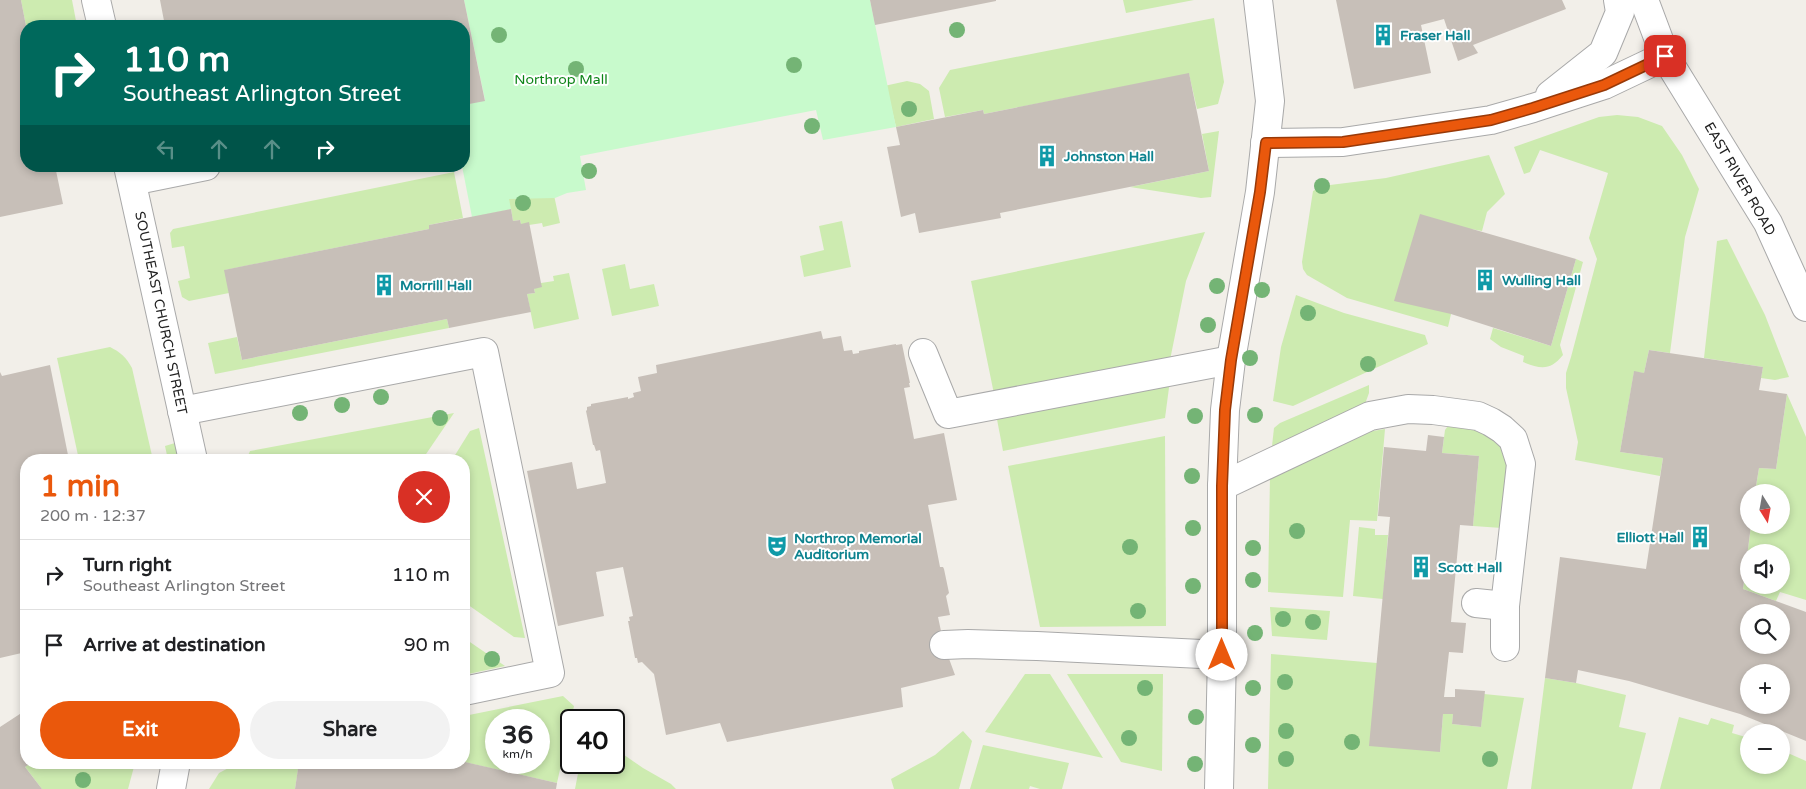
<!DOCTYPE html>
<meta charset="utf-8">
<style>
:root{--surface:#fff;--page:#f2f2f2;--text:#202124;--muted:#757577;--line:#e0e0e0;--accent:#ea580c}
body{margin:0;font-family:"Varela Round",sans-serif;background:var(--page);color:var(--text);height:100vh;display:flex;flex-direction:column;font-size:19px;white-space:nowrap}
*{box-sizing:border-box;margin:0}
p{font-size:16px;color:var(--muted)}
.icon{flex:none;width:28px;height:28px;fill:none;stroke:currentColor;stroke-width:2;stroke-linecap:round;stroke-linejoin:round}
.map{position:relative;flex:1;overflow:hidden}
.side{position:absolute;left:20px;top:454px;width:450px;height:315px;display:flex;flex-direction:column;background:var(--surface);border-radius:20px;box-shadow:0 2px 8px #0003}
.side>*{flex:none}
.banner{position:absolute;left:20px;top:20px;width:450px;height:152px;border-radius:20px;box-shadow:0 2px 8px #0003;background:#00695c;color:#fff;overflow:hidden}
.needle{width:32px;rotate:169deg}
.buttons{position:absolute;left:1740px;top:484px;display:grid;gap:10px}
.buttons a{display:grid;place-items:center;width:50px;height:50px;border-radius:50%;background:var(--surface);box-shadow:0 2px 8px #0003;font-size:25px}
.speed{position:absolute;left:485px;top:709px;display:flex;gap:10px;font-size:25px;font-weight:700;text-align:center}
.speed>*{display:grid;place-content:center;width:65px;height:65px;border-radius:50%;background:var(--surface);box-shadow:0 2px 8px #0003;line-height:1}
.speed small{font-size:12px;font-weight:400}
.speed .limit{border:2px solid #111;border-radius:8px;background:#fff;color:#111}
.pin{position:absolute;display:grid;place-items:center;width:42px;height:42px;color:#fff;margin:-21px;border-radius:10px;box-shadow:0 2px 8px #0006}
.me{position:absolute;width:55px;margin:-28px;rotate:0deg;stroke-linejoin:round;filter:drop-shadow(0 0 4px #0008)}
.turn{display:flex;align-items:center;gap:18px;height:105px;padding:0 20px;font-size:22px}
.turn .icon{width:65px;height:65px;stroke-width:2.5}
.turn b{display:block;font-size:35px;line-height:42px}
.lanes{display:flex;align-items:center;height:48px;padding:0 20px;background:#0003;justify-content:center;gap:25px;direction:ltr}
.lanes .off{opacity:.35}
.round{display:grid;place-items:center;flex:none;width:52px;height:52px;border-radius:26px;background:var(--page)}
.headline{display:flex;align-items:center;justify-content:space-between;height:85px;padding:0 20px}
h1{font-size:30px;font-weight:800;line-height:38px;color:var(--accent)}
.primary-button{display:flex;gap:10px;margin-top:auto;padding:10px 20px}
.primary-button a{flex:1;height:58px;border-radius:30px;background:var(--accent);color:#fff;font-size:20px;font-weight:800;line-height:58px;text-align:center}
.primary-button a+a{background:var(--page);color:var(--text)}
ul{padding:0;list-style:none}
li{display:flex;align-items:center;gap:15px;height:70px;padding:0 20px;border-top:1px solid var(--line)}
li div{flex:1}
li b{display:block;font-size:19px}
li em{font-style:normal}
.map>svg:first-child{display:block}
</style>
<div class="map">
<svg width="1806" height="789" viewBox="0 0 1806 789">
<rect width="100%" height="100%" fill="#f2efe9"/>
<g fill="#cdebb0" fill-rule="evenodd">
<path d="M21,0H72L77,26H26Z"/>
<path d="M1123,0H1194L1126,13Z"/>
<path d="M1214,18L1224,82L1218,104L1197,109L1189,74L984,114L983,110L945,117L939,88L950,70Z"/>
<path d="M907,81L920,84L929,91L934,119L896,127L891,106L843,95Z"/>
<path d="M1617,115L1638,117L1662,126L1682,155L1699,189L1685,237L1670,353L1649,350L1644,373L1634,372L1620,452L1663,458L1660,476L1575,460L1578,442L1566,388V373L1571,357L1597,259L1589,238L1608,173L1540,150L1530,172L1524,174L1514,147L1599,117Z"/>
<path d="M1219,131L1211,197L1201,198L1130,187L1209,171L1202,134Z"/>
<path d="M1489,155L1505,194L1487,212L1482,231L1471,229L1448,327L1347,298L1307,275L1303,269L1302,262L1313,191L1322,186L1386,178Z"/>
<path d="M454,172L463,218L429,225V229L225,270L229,293L189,301L182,297L178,281L190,278L184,246L172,248L170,233L173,229Z"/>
<path d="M549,172L560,223L543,227L542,223L529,225L521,224L520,220L513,221L511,209L477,216Z"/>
<path d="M842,221L851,267L804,277L800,256L824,250L819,226Z"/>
<path d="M1205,232L1186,281L1170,360L994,394L971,281Z"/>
<path d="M1727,239L1765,315L1789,377L1775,380L1761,378L1763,367L1704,358L1717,241Z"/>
<path d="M1576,259L1583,262L1560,345L1563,355C1550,371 1541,369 1523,362L1524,356L1501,347L1490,339L1493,328L1551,346Z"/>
<path d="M625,264L630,289L654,284L659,306L612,316L602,269Z"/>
<path d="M569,273L579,319L534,329L527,294L535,293L534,289L541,283L554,281L553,276Z"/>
<path d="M1296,295L1344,313L1425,335L1428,344L1293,406L1273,401L1281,347Z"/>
<path d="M447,319L449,328L215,374L208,343L237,337L242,360Z"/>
<path d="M110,347C120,352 126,357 132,368L153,460H79L57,358Z"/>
<path d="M1170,380L1165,418L1003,451L996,414Z"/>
<path d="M1369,385V393L1365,404L1272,446L1274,428L1280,423Z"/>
<path d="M1787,394L1806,437V600L1780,592L1776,601L1743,589L1751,525H1781V492H1755L1759,468L1776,469ZM1749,552H1781V585H1749Z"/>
<path d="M454,413L422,460H246L250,451Z"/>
<path d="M1455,425L1483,430L1501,444L1508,462L1502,528L1473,526L1479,456L1442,453L1445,430L1448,426Z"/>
<path d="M479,428L525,638L514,637L464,602V460H452L470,431Z"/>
<path d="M1385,429L1377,521L1350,520L1343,597L1268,592L1270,476L1367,432Z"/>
<path d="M1165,436L1166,626L1040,627L1008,466Z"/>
<path d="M175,443L179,460H168L165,446Z"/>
<path d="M1359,527L1375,529V535H1388L1383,599L1353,596Z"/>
<path d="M1270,607L1330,611L1327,640L1272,636Z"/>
<path d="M464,638L505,666L464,675Z"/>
<path d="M1271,654L1377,663L1440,752L1443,714H1453L1452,724L1481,727L1484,694L1524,698L1507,789H1268Z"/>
<path d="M1025,674H1050L1103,758L985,732Z"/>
<path d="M1067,674H1163L1162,771L1121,762Z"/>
<path d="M1545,678L1576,683L1626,695L1619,727L1646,733L1632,789H1531Z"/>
<path d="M563,696L574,706L557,783L464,762V716ZM496,720H539V762H496Z"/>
<path d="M1679,717L1708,725L1711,718L1734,725L1732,733L1749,738V765H1781V750L1806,761V789H1660Z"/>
<path d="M963,731L972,741L959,789H894L891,779L935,755Z"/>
<path d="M983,745L1069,763L1062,789H1040L1030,786L1029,789H970Z"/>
<path d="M614,748L643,768L671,784L676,789H575L580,763L614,762Z"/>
<path d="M32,762L135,763L128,789H42L25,767Z"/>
<path d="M238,763H299L295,789H209L219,773Z"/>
</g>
<path fill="#c8facc" d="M464,0H870L896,127L823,140L816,110L580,156L586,190L567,193L555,198L509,199L511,209L472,217L462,166H464V105L485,100Z"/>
<g fill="#c7bfb8" fill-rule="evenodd">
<path d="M0,0H21L26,26V166H55L63,204L0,217Z"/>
<path d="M160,0H464L485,101L464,105V26H165Z"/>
<path d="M870,0H996V1L875,25Z"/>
<path d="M1336,0H1562L1566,9L1473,45L1478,53L1458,61L1444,19L1421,25L1431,73L1354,89Z"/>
<path d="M1189,73L1209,171L1000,213L1001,218L919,233L915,213L901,217L887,147L900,145L896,127L983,110L984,114Z"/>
<path d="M511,209L513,221L520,220L521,224L529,222L541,283L542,287L534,289L535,293L527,294L531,312L449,328L447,319L242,360L224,270L429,229V225Z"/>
<path d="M1420,214L1576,259L1551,346L1451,314L1394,301Z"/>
<path d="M821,331L823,339L841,336L844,351L852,350L853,354L859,353V351L896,344V345L902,344L910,383H909L910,387L904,388L914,439L944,433L957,500L928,505L940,567H943L944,569L949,593L946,596L950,615L938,617L944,645L955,675L901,688L903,707L727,742L720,723L666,735L654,674L642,662L638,663L637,658H635L628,621H630L629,617L633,616L623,567L596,572L604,616L558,626L527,471L572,462L577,489L606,483L600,450L596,451L594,445H593L586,411L587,410V407L591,406V404L628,397V399L634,397L633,393L641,391L638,377L657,373L656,365Z"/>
<path d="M1649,350L1763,367L1759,390L1787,394L1776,469L1759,468L1755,492H1749V525H1751L1743,589L1806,612V741L1740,714L1629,681L1578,670L1576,683L1545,678L1560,557L1646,569L1663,458L1620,452L1634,371L1644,373ZM1749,612H1781V645H1749ZM1749,672H1781V705H1749Z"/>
<path d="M50,365L69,460H26V652L0,658V372L2,376Z"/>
<path d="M1428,435L1444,437L1442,453L1479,456L1473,526L1460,525L1451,622L1466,623L1463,653L1449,652L1444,697H1455V689L1485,691L1481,727L1452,724L1453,714H1443L1440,752L1369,746L1390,517L1378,516L1384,447L1426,451Z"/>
<path d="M26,710V762H32L25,767L42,789H0V727Z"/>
<path d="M299,762H392L415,767L416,762H465L557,783L556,789H295Z"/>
</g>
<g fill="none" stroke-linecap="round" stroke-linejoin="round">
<g stroke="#a9a9a9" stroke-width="30">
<g id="minor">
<path d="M96,0L102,26"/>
<path d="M1644,0L1665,56L1768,223L1806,307"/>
<path d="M1550,95L1603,53L1620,12L1618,0"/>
<path d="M1265,143L1343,142L1491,120L1533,108L1604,85L1665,56"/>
<path d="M128,166L193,460"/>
<path d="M132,181L206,166"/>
<path d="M923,353L948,414L1231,360"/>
<path d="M182,411L484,352L550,673L464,691"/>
<path d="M1222,486L1370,416L1408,409L1433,410L1478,416L1491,422L1502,429L1513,439L1521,464L1505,606V647"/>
<path d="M1476,603L1505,606"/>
<path d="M944,645L968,644L1037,646L1222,655"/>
<path d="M171,789L176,762"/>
<path d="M1219,789L1222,655V486L1225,410L1231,360L1260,192L1270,101L1258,0"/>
</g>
</g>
<use href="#minor" stroke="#fff" stroke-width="28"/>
</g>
<g fill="#74b475">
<circle cx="957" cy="30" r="8"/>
<circle cx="499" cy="35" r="8"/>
<circle cx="794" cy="65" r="8"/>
<circle cx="576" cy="69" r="8"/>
<circle cx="909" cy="109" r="8"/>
<circle cx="812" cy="126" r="8"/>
<circle cx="589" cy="171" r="8"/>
<circle cx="1322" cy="186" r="8"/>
<circle cx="523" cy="203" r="8"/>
<circle cx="1217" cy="286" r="8"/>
<circle cx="1262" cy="290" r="8"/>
<circle cx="1308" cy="313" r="8"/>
<circle cx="1208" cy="325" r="8"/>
<circle cx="1250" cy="358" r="8"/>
<circle cx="1368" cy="364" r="8"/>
<circle cx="381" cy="397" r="8"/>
<circle cx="342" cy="405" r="8"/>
<circle cx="300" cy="413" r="8"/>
<circle cx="1255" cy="415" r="8"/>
<circle cx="1195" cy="416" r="8"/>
<circle cx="440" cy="418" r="8"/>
<circle cx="1192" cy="476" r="8"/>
<circle cx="1193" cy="528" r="8"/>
<circle cx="1297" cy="531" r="8"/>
<circle cx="1130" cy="547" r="8"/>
<circle cx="1253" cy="548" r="8"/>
<circle cx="1253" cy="580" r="8"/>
<circle cx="1193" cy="586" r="8"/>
<circle cx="1138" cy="611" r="8"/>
<circle cx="1283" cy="619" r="8"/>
<circle cx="1313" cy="622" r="8"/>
<circle cx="1255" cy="633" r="8"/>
<circle cx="492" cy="659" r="8"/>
<circle cx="1285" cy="682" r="8"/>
<circle cx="1145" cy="688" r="8"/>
<circle cx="1253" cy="688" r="8"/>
<circle cx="1196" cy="717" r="8"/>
<circle cx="1286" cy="731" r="8"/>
<circle cx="1129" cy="738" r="8"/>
<circle cx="1352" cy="742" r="8"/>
<circle cx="1253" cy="745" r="8"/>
<circle cx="1286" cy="759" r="8"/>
<circle cx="1490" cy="759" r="8"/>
<circle cx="1195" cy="764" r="8"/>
<circle cx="83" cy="780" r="8"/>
</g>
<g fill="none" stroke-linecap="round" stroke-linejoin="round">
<g stroke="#983908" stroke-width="12">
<path id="route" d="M1222,655V486L1225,410L1231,360L1260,192L1266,143L1343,142L1491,120L1533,108L1604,85L1665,56"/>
</g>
<use href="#route" stroke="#ea580c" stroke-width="9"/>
</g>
<defs>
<g id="building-bare" transform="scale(1.725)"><path d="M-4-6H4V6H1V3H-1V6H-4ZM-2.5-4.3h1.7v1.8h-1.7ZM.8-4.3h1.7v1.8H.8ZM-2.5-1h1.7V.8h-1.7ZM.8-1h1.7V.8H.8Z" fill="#0f9aa8" stroke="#fff" stroke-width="2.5" paint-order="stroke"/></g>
<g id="theatre-bare" transform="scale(1.725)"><path d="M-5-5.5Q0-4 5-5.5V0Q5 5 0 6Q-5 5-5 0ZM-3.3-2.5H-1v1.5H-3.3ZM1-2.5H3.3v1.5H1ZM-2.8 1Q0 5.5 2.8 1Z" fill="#0f9aa8" stroke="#fff" stroke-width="2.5" paint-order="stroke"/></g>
</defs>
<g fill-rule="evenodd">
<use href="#building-bare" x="1383" y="35"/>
<use href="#building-bare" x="1047" y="156"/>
<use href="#building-bare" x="1485" y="280"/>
<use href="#building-bare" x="384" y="285"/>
<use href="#building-bare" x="1700" y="537"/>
<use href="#theatre-bare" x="777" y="546"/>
<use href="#building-bare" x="1421" y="567"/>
</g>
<g text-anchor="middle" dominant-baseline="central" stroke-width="4" stroke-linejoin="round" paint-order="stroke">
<g font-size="14" font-weight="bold" fill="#0d838f" stroke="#fff" text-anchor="start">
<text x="1400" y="35">Fraser Hall</text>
<text x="1064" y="156">Johnston Hall</text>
<text x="1502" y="280">Wulling Hall</text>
<text x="400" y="285">Morrill Hall</text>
<text x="1684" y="537" text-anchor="end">Elliott Hall</text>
<text x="794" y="538">Northrop Memorial<tspan x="794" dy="16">Auditorium</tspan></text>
<text x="1438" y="567">Scott Hall</text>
</g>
<g font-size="14" fill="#0c8416" stroke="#fff">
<text x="561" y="79">Northrop Mall</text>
</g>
<g font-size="14" fill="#222" stroke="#fff">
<text transform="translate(1740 179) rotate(60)">EAST RIVER ROAD</text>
<text transform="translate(161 313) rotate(78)">SOUTHEAST CHURCH STREET</text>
</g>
</g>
</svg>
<div class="buttons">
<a><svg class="needle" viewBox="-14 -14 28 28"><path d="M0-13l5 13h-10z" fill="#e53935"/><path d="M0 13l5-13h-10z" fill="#757577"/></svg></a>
<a><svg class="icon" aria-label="sound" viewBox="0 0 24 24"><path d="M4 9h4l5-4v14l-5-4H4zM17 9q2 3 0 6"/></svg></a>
<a><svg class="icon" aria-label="search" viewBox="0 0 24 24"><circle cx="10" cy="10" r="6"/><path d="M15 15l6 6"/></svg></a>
<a>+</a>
<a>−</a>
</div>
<div class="speed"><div>36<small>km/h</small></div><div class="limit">40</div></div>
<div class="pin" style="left:1665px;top:56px;background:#d93025"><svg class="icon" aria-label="arrive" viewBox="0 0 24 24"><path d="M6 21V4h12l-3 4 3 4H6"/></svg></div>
<svg class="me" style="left:1222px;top:655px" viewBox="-20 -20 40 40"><circle r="19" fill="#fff"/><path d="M0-13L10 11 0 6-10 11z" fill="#ea580c"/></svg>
<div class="banner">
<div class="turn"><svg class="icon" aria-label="right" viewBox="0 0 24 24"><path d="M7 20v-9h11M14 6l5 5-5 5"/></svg><div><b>110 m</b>Southeast Arlington Street</div></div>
<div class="lanes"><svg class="icon off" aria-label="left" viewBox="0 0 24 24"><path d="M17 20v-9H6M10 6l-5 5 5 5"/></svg><svg class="icon off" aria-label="ahead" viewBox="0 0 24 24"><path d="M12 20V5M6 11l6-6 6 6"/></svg><svg class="icon off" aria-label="ahead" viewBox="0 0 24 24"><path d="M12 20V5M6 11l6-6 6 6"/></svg><svg class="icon" aria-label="right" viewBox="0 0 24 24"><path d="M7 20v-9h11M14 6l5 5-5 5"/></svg></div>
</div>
<section class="side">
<div class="headline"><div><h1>1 min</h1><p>200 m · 12:37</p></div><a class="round" style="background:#d93025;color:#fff"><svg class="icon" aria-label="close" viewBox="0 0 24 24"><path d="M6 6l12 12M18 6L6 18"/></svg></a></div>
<ul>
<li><svg class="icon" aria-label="right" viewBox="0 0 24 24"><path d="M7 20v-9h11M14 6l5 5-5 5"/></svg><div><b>Turn right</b><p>Southeast Arlington Street</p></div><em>110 m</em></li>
<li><svg class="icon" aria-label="arrive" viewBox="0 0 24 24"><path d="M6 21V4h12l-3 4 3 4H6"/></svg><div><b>Arrive at destination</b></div><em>90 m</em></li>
</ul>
<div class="primary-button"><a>Exit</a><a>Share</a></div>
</section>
</div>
